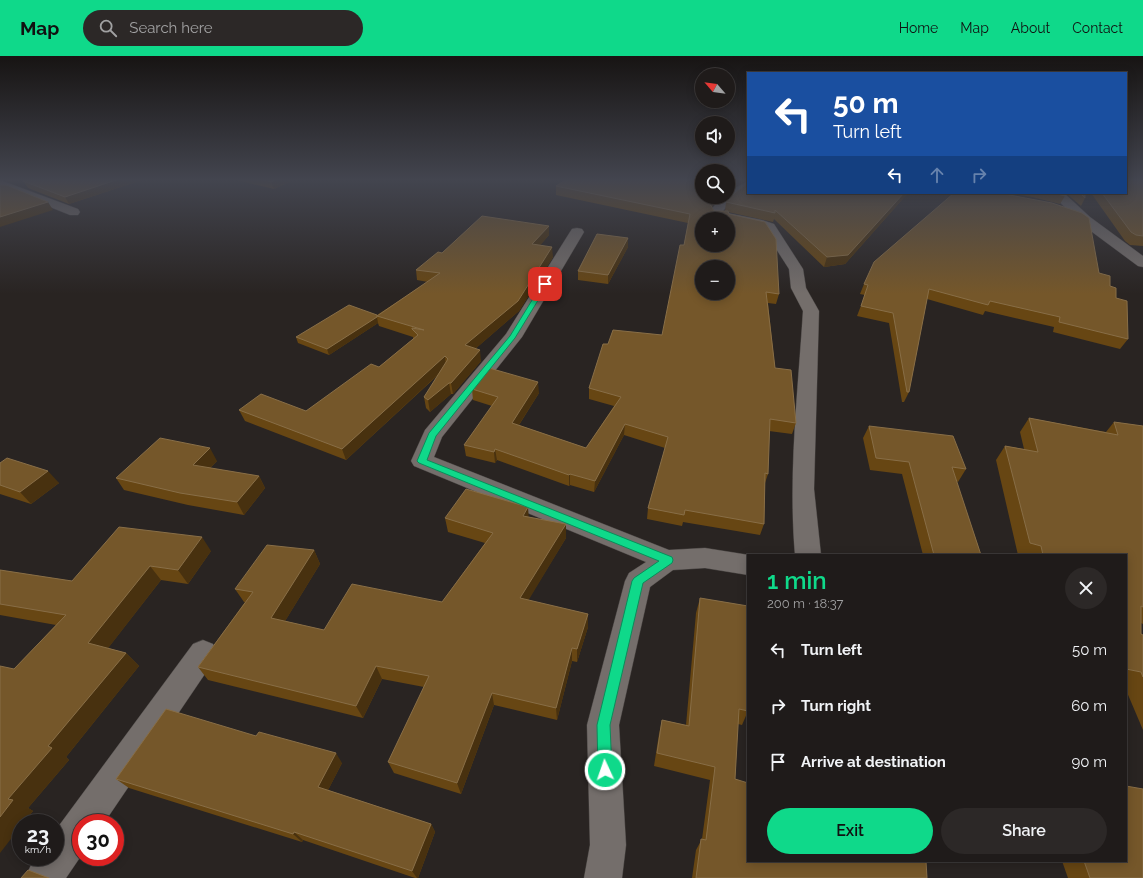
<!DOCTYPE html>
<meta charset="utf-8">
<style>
:root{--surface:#1f1b1a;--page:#2c2827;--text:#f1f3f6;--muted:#a1a1a2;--line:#3c3939;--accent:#0fd98a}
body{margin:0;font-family:Raleway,sans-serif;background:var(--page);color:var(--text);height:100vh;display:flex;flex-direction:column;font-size:15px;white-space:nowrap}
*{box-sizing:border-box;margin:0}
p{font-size:13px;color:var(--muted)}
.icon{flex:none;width:22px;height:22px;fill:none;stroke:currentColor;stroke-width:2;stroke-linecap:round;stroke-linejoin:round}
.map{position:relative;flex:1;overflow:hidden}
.panel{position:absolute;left:747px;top:498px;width:380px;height:308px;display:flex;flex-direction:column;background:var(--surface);border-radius:0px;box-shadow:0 2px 10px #0003,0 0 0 1px var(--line)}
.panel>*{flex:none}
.hud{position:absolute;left:747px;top:16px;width:380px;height:122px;border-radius:0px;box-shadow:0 2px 10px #0003,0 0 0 1px var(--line);background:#1a4fa0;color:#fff;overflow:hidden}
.needle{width:26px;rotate:298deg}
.controls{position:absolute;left:695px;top:12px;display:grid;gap:8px}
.controls a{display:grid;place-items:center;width:40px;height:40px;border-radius:50%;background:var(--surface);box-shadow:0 2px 10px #0003,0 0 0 1px var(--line);font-size:20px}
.speed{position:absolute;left:12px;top:758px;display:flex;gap:8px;font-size:20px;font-weight:700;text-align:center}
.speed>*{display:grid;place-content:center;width:52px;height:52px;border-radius:50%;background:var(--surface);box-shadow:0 2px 10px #0003,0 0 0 1px var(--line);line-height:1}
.speed small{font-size:10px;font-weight:400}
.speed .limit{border:6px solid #d22;background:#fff;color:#111}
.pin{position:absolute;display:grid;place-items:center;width:34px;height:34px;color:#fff;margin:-17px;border-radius:8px;box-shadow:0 2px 6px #0006}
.me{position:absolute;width:44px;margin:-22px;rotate:357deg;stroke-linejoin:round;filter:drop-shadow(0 0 3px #0008)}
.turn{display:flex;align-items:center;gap:14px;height:84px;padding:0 20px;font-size:18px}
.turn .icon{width:52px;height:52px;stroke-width:2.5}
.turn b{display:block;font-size:28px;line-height:34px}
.lanes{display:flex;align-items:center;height:38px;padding:0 20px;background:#0003;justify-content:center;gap:20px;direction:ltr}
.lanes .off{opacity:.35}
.round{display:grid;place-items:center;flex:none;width:42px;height:42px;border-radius:21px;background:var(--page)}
.headline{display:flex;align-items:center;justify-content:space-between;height:68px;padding:0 20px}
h1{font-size:24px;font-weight:600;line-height:30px;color:var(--accent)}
.primary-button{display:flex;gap:8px;margin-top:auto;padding:8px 20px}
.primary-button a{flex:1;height:46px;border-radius:24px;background:var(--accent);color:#111;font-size:16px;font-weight:600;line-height:46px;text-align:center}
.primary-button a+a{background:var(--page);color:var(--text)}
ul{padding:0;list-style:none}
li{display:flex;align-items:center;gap:12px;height:56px;padding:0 20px}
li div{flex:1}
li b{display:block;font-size:15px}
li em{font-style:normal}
header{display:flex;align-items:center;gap:24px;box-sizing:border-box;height:56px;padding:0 20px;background:var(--accent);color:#111}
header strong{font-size:19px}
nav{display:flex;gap:22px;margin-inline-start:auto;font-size:14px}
.search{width:280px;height:36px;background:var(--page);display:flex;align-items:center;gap:10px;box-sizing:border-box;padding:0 14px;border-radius:22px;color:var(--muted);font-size:15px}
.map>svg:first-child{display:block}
</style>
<header>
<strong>Map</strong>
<div class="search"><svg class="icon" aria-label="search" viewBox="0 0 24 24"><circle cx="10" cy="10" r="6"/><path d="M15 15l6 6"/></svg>Search here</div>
<nav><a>Home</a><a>Map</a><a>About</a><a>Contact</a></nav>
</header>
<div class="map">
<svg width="1143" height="822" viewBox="0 0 1143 822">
<rect width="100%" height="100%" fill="#292422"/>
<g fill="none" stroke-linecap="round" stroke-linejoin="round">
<g stroke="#464240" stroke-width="1">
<g id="minor">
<path d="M0,124L78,153L80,156L78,159H70L0,131Z"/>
<path d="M748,125V133L733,144L722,156L762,164L774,168L803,213L806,232L819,255L814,433L821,499H795C788,418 798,336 803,255L791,232L789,213L764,174L728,166V163H713L709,156L722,141H728V136Z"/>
<path d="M1051,137H1064L1090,161L1143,200V211L1138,210L1080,167Z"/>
<path d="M577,172L582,173L584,176L522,281L442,381L434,401L669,494L705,492L749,499L748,519L705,512L673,514L650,531L619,669L626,789L622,822H584L590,789L587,669L625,525L629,517L646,506L414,410L411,405L425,374L506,278L570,176L572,173Z"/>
<path d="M203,584L213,588L217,597L213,606L104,767H81V800L66,822H25L31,809L37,801H55V775L193,588Z"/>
</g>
</g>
<use href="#minor" fill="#746e6b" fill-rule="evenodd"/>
</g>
<g fill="#674613">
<path d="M3,123H22L12,126Z"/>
<path d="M145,123L69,148L28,132L23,125Z"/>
<path d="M231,123H296L274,133Z"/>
<path d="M1143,123V190L1130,189L1125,185L1091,137H1126Z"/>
<path d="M556,130L720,141L712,151L714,155H726H725L726,146L748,137H908L845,208L824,211L774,163L773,166L728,156L779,238L776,248L768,247L775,312L796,367L792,378L769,375L768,418L765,427L764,468L760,479L683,466L682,470L647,463L648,452L665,392L624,379L594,436L570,429L569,430L497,404L495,407L466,400L464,389L492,350L473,344L472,333L539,337L519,369L586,392L614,350L589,343V332L608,288L662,279L684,189L688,167L556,139Z"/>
<path d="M1002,137H1062L1065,140L1060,148L1032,141L1009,137Z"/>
<path d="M1066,137H1085V142L1081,150Z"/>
<path d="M549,179L540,189L553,201L519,255L475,293L481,305L453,338H451L430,356L426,352L424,341L438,319L346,404L245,365L239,354L306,355L379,311L413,283V281L379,270L378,267L329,299L298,287L296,281L377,259L428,226L417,224L416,214L442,197Z"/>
<path d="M628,182V191L608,228L578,224V215Z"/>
<path d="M1099,217L1110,230L1116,242L1128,283L1120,293L1053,276L1054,271L985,255L983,259L927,243L909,336L904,346H902L889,267L857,260L865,239L860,238L864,228Z"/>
<path d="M1029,362L1106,376L1114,366L1143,370V568L1141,567V578L1143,579V674L1126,634V499H1018L996,404L1005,390L1024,393L1020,376Z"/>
<path d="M869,370L966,413L958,426L956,425L981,499H923L902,418L870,414L863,382Z"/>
<path d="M217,405L210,412L259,420L265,432L244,459L188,449L124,434L116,422Z"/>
<path d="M0,407L59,427L31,448L0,438Z"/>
<path d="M529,461L566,482L528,544L588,558V571L577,606L572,605L557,664L494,649L461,738L394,717L388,706L424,631L382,623L363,662L208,624L198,611L245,546H244L235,533L314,494L320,508L285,565L324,574L442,546L485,487L448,476L445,462Z"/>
<path d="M211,495L188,528L161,524L108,592L126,597L139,610L66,701L69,704L28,752L33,755L23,767H21L14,613L56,569L0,559V514L72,525Z"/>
<path d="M748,528V655L742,669L738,668L735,723L927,822H692L696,794L702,783L710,724L654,710L659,678L662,664L686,669L696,557L700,542L747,550V531Z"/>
<path d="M342,707L328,734L431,768L435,776L418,822H415L303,784L302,786L129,732L116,723Z"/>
<path d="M1062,805H1126L1143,822H1068Z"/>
</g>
<g fill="#48310f">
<path d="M10,123H22L12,126Z"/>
<path d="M119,123H145L69,148L65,141Z"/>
<path d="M277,123H296L274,133L271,126Z"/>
<path d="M734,123H748V124L728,134L729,126Z"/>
<path d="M904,137H908L845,208L824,211L827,201Z"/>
<path d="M714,141H720L708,155L709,146Z"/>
<path d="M48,146L53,154L0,171V161Z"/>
<path d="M549,170V179L533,198L532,188Z"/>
<path d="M628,182V191L608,228V219Z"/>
<path d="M552,191L553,201L519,255L467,300L465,289Z"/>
<path d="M377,261L378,267L329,299L327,293Z"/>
<path d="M480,294L481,305L453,338L451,327Z"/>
<path d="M445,300L446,311L346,404L342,393Z"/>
<path d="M538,326L539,337L513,378L512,367Z"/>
<path d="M449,327L451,338L430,356L428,344Z"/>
<path d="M625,368L624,379L594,436L595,425Z"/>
<path d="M210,392L217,405L200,421L193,409Z"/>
<path d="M495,393L497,404L495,407L494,396Z"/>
<path d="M48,415L59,427L31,448L20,436Z"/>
<path d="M570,418V429L569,430V419Z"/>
<path d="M259,420L265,432L244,459L237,446Z"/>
<path d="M528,451L529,465L523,460Z"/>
<path d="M566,468V482L522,555L520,542Z"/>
<path d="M202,481L211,495L188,528L178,514Z"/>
<path d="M314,494L320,508L279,575L271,562Z"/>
<path d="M150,510L161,524L102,600L88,587Z"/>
<path d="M588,558V571L577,606V593Z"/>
<path d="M572,592V605L557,664L556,652Z"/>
<path d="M126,597L139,610L66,701L69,704L28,752L33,755L23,767H21V770L0,797V761L8,743L48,690Z"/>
<path d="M376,610L382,623L363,662L356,650Z"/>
<path d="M492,637L494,649L461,738L457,727Z"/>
<path d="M336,697L342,707L325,740L318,731Z"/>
<path d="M431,768L435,776L418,822H417L412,815Z"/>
<path d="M294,776L303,784L302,786L293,778Z"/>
</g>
<g fill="#75572a" stroke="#886e47" fill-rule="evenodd">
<path d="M28,123H119L65,141L23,125Z"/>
<path d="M260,123H277L271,126Z"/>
<path d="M567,123H702V141H714L709,146L714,155H728L729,158L765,166L776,183L779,238L766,236L775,312L791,314L796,367L770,363L768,418L765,417L764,468L685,454L684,459L648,452L668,381L625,368L595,425L570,418L569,419L495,393L494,396L464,389L498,341L472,333L489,312L538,326L512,367L586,392L621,341L589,332L603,288H608L613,274L662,279L680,189H684L690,158L556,130ZM702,163H728V189H702ZM702,211H728V237H702Z"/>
<path d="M728,123H734L729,126L728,131Z"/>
<path d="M1126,123H1143V180L1136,179L1131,176L1102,137H1126Z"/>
<path d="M748,127V137H904L848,199L827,201L775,154V157L726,146L736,136Z"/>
<path d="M0,129H6L48,146L0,161Z"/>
<path d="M954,137H999L1052,147L1082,157L1089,162L1099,217L1110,220V230L1116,232V242L1127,245L1128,283L1059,266L1060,261L990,245L988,249L929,233L909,336H907L893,257L861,250L868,229L864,228L874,206Z"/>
<path d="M1054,137H1062L1065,140Z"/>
<path d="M1080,137H1085V142Z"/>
<path d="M482,160L549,170L532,188L552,191L518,245L465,289L480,294L451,327H449L428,344L424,341L448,303L445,300L342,393L239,354L261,338L306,355L371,308L379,311L418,279L412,273V272L424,274L377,260L440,217L416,214L438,196L442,197Z"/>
<path d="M597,178L628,182L608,219L578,215Z"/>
<path d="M349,249L377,259V261L327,293L296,281Z"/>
<path d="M1029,362L1118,379L1114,366L1143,370V551L1141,550V578L1143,579V621L1141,616L1126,613V499H1043L1041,490L1030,487L1005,390L1038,396Z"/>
<path d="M869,370L953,380L966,413L952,411L981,499H934L909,406L876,402Z"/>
<path d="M160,382L210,392L193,409L259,420L237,446L180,437L116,422Z"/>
<path d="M7,402L48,415L20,436L0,429V407Z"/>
<path d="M466,433L528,451L523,460L566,468L520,542L588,558L577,593L572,592L556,652L492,637L457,727L388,706L429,620L376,610L356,650L198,611L253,536L235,533L267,489L314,494L271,562L324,574L352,528L442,546L493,477L445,462Z"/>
<path d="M119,471L202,481L178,514L150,510L88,587L126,597L48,690L52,692L8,743L13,744L0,761V610L14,613L66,559L0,548V514L72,525Z"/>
<path d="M700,542L748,550V655L739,653L735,723L748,727V805H926L927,822H696L701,783L706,784L715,711L657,697L662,664L689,670Z"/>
<path d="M166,653L256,680L259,676L336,697L318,731L431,768L412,815L294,776L293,778L116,723Z"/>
<path d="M1126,730L1143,733V822H1090L1084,805H1126Z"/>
<path d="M28,814L49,822H21Z"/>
</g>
<linearGradient id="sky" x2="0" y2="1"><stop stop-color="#171413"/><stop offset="0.52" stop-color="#43454f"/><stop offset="1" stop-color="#43454f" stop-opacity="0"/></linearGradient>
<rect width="1143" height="238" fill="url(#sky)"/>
<path fill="#0fd98a" stroke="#0a8d5a" d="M545,226L548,228L515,282L436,380L427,404L672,501L673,504L672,507L643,527L610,669L612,714L610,719L605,721L600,719L598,714L597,669L632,525L634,522L659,505L419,407L417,405L429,377L510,280L542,228Z"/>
</svg>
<div class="controls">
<a><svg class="needle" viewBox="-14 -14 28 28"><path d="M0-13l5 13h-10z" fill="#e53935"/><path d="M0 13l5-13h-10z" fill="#a1a1a2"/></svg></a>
<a><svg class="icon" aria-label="sound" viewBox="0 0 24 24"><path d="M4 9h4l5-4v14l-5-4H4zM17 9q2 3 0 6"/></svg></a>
<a><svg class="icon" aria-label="search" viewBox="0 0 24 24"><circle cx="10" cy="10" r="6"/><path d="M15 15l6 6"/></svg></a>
<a>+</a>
<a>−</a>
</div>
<div class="speed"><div>23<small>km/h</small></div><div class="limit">30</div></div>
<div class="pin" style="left:545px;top:228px;background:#d93025"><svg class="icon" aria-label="arrive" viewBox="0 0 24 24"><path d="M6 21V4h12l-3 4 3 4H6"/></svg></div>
<svg class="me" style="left:605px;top:714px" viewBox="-20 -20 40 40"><circle r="17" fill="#0fd98a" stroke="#fff" stroke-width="3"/><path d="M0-11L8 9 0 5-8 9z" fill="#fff"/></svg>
<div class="hud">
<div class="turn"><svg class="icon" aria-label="left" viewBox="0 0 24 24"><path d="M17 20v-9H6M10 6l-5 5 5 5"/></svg><div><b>50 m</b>Turn left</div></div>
<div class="lanes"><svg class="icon" aria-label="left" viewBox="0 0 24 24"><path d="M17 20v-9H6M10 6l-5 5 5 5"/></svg><svg class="icon off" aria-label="ahead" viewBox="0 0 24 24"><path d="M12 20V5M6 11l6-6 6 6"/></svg><svg class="icon off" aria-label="right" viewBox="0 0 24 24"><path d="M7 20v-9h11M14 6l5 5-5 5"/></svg></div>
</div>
<section class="panel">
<div class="headline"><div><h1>1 min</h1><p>200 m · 18:37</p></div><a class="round"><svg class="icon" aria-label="close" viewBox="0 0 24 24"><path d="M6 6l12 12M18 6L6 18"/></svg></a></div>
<ul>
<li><svg class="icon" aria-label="left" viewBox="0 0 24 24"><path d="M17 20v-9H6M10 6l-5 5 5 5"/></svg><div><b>Turn left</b></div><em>50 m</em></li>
<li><svg class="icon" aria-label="right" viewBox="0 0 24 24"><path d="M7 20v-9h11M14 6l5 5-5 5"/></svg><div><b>Turn right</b></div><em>60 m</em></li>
<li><svg class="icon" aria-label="arrive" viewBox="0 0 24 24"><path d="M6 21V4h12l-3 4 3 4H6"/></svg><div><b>Arrive at destination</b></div><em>90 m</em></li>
</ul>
<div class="primary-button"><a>Exit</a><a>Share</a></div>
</section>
</div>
